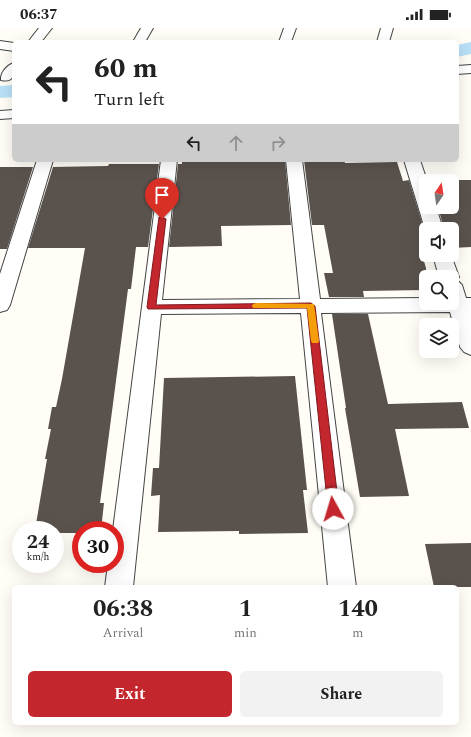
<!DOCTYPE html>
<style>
:root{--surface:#fff;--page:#f2f2f2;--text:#222;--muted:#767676;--accent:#c4262e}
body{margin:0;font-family:Spectral,serif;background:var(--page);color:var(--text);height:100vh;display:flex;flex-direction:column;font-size:15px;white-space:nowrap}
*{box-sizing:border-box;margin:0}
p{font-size:13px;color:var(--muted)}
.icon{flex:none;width:22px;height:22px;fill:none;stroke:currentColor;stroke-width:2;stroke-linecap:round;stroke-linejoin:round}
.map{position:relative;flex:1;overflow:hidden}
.drawer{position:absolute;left:12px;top:557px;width:447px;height:140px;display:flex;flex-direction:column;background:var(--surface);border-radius:6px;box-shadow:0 4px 16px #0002}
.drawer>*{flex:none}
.banner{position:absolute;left:12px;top:12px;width:447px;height:122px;border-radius:6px;box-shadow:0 4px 16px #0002;background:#fff;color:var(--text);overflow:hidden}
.needle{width:26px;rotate:13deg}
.tools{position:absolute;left:419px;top:146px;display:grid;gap:8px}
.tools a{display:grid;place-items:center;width:40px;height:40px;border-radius:6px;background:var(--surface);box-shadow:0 4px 16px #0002;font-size:20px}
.speed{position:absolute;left:12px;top:493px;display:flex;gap:8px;font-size:20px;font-weight:700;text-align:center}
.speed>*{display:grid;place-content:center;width:52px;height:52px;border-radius:50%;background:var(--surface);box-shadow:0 4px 16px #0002;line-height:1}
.speed small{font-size:10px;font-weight:400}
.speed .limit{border:6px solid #d22;background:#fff;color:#111}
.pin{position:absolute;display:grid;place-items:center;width:34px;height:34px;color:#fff;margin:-41px -17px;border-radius:50% 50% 50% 0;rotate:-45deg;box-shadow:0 0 4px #0007}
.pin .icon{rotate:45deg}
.me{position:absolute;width:44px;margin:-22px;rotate:354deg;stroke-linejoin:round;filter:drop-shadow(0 0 3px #0008)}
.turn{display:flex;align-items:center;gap:14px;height:84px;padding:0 16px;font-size:18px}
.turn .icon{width:52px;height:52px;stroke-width:2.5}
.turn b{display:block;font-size:28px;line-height:34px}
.lanes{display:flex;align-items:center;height:38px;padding:0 16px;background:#0003;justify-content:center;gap:20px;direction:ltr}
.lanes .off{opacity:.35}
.eta{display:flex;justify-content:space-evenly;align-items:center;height:68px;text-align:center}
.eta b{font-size:24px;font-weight:700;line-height:28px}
.cta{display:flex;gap:8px;margin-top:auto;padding:8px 16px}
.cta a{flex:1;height:46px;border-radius:6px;background:var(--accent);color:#fff;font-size:16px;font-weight:700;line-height:46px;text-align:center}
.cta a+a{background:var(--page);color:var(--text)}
.status{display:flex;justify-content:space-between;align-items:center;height:28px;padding:0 20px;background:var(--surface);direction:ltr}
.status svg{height:11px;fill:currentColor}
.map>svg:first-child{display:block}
</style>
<div class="status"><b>06:37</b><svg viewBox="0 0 49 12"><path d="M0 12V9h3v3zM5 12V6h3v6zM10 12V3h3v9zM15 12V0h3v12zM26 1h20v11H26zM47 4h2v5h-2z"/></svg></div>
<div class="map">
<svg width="471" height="709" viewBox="0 0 471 709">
<rect width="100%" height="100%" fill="#fffdf5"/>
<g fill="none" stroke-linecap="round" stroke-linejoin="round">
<g fill="#b9e0f7" fill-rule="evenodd">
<path d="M471,14V26L457,29V17Z"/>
<path d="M14,57V69L0,70V58Z"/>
</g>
</g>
<g fill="#5a524d">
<path d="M182,132H285L291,197L221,198L222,218L169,219L178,136H182Z"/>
<path d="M304,132H344L345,135L397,134L403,153L409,152L424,201L426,204V220H420L426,240V262L363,263L364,269H329L324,245H333L324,197H312Z"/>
<path d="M109,136H159L148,219H136L131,261H128L100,475H104L101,502H81V505H55V502H35L47,431H45L51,401H48L52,379H56L62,351L85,220H28L53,139L108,138Z"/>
<path d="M0,139H33L7,221H0Z"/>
<path d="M428,152H471V219L452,220V201H444L438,179H452V153Z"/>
<path d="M332,286H368L388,376L462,374L469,400L395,401L409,468L360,469L345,380H346Z"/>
<path d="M295,348L307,462H303L308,505L239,506V503L158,504L160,467L151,468L153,440H159L164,350Z"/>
<path d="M471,515V559H434L425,516Z"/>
</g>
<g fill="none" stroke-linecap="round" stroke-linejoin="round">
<g stroke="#444" stroke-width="2">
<g id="street">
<path d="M39,0H52L41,14H28Z"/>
<path d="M141,0H153L145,14H133Z"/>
<path d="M284,0H296L291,14H279Z"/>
<path d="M381,0H393L389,14H377Z"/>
<path d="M0,13L14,15V23L0,21Z"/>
<path d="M14,35C14,45 15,55 1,52C0,45 7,37 14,35Z"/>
<path d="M471,37V45L457,46V38Z"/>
<path d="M14,82V90L0,91V83Z"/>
<path d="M37,132H53L10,277L7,282L0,284V246Z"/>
<path d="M161,132H177L162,272L300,271L286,132H302L320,271L426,270V275H452V249H439L433,227H451L459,249L457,252L462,257L466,270H471V327L464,324L460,319L450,284L321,285L356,559H328L301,285L161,286L133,559H105L108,536H115V502H113Z"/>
<path d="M404,132H420L427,153L426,179H436L443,201H426V202L425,201Z"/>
</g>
</g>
<use href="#street" fill="#fff" fill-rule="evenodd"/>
</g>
<path fill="#c4262e" stroke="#7f191e" d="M159,189H162L166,191L156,277L311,275L315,278L339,481L337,484L333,485L330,484L328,481L307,280L148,281L147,279Z"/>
<path fill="#f59e0b" d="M256,275L314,276L319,313L318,315H312L311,313L307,280H253L252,278L253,276Z"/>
</svg>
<div class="tools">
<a><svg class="needle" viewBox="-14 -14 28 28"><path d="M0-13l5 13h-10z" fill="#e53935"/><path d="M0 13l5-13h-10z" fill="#767676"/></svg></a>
<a><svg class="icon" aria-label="sound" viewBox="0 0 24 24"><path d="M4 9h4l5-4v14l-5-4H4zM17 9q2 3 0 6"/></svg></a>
<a><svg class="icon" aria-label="search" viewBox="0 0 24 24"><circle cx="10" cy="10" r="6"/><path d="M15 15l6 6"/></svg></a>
<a><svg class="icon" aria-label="layers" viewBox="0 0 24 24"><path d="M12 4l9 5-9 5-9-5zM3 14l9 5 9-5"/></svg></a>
</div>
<div class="speed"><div>24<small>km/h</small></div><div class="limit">30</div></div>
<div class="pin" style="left:162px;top:191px;background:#d93025"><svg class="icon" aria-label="arrive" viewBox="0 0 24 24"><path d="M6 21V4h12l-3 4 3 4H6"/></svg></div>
<svg class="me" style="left:333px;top:481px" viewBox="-20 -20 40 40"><circle r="19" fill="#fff"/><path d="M0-13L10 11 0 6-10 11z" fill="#c4262e"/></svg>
<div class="banner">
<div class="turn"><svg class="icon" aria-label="left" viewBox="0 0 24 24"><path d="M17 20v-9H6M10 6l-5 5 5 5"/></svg><div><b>60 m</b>Turn left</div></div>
<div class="lanes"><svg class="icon" aria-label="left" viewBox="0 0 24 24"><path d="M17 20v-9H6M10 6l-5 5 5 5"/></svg><svg class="icon off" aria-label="ahead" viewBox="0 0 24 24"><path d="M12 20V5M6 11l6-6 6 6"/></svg><svg class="icon off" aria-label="right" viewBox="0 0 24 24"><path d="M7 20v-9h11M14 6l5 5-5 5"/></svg></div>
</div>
<section class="drawer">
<div class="eta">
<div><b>06:38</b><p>Arrival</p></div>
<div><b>1</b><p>min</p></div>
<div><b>140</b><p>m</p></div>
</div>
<div class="cta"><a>Exit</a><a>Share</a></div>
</section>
</div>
